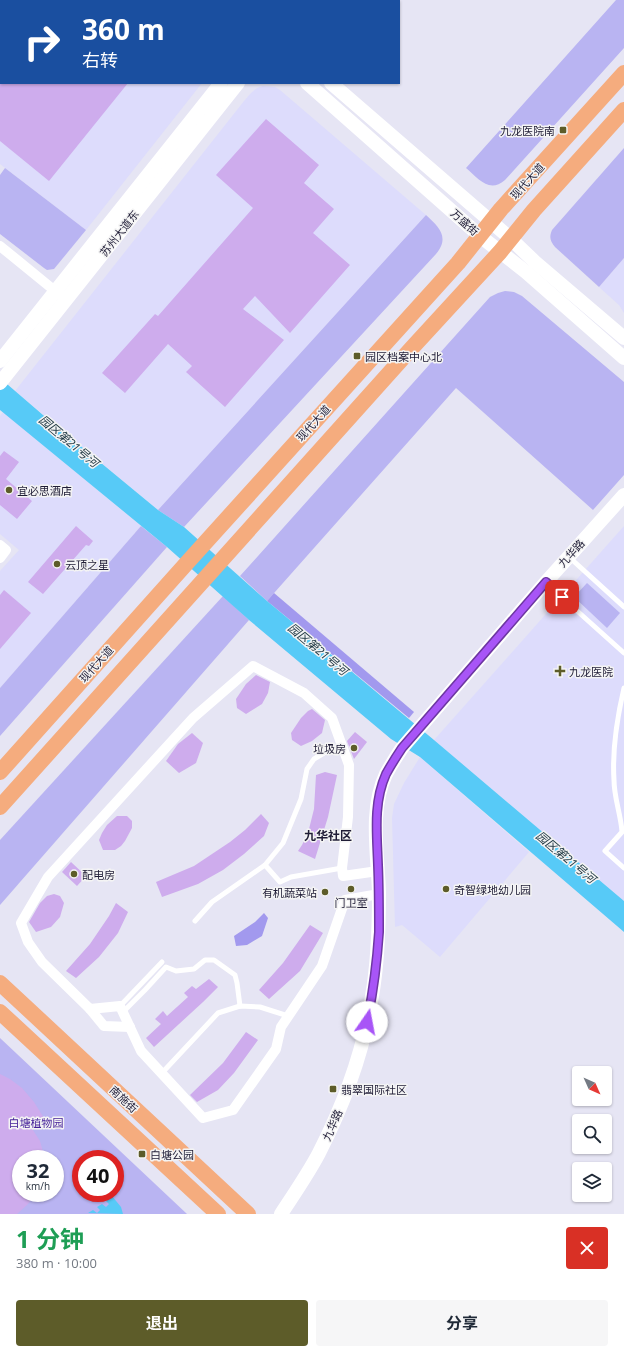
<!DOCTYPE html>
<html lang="zh">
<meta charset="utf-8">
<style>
:root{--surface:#fff;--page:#f6f6f7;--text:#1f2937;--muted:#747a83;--accent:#5d5c29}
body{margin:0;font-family:"Open Sans","Noto Sans SC",sans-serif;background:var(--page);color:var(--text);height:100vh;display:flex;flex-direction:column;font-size:15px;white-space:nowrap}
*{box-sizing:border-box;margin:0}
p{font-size:13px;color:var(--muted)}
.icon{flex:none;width:22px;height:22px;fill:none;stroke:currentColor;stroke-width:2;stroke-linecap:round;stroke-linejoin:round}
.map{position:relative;height:1214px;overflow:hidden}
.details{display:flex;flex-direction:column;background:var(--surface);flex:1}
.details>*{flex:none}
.guide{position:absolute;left:0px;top:0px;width:400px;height:84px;box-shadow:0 1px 3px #0004;background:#1a4fa0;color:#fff;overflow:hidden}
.needle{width:26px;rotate:135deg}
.fabs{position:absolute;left:572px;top:1066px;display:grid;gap:8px}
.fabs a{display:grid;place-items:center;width:40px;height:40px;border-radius:4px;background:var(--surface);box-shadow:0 1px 3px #0004;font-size:20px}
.speed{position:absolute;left:12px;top:1150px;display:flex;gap:8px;font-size:20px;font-weight:700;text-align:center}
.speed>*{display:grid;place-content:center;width:52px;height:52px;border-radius:50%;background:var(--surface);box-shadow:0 1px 3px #0004;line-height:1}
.speed small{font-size:10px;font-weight:400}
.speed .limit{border:6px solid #d22;background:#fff;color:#111}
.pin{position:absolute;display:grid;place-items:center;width:34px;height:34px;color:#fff;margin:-17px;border-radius:8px;box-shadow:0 2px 6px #0006}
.me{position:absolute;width:44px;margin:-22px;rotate:12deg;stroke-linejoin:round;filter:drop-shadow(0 0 3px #0008)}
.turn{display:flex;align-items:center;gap:14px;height:84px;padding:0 16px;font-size:18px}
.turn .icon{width:52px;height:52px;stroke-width:2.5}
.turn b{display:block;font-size:28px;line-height:34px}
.round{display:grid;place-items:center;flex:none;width:42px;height:42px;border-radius:4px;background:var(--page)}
.headline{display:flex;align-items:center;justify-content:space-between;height:68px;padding:0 16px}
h1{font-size:24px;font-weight:700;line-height:30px;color:#1e9e55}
.action{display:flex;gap:8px;margin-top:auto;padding:8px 16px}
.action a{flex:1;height:46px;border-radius:4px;background:var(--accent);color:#fff;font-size:16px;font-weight:700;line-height:46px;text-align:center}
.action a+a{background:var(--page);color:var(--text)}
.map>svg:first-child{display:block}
</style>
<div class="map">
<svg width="624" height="1214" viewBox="0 0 624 1214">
<rect width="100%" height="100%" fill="#e6e5f4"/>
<g fill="#dddcfc">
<path d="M0,0H158L159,1H1V83H202L86,230L0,164Z"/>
<path d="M263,86L275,87L280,90L426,215L158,510L15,391L244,101L251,93L257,88Z"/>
<path d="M624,258V313L619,305L599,287Z"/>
<path d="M3,412L141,526L0,688V571L19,550L0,534V416Z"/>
<path d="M624,526V901L434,740Z"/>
<path d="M420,757L529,852L440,957L402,925L395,927L392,818L394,804L404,783Z"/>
</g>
<g fill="#b9b4f2" fill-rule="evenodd">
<path d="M616,0H624V48L505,180C489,194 478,178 466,168Z"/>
<path d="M624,148V258L599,287L555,247C550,241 549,237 552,230Z"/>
<path d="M5,168L86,230L54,269L47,270L44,268L0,234V175Z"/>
<path d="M426,215C439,227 450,237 436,254L184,527L158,510Z"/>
<path d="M505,291L514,292L522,296L624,382V475L593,510L456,388L267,601L240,576L490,297L498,293Z"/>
<path d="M141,526L167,547L0,736V688Z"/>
<path d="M587,583L620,613L607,628L574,597Z"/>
<path d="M223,596L249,620L0,905V840Z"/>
<path d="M0,1038L187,1214H0ZM21,1159H55V1193H21ZM81,1159H115V1193H81Z"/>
</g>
<g fill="#a299ee">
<path d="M274,593L414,712L409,718L267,601Z"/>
<path d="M264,913L268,918L262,936L247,945L236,946L234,936L255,922Z"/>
</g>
<g fill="#57caf7">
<path d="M0,378L43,415L158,510L184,527L267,601L434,740L624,901V932L420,757L391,739L249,620L167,547L0,410Z"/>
<path d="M112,1196L121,1207L123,1214L88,1213L93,1210L97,1213L100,1210L97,1207L102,1204L106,1207L109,1204L106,1201Z"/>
</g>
<g fill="#ceaced">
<path d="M0,83H128L49,181L0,141Z"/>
<path d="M266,119L319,165L304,183L334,209L313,233L350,265L290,333L255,296L243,309L284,340L225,407L186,372L192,366L168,344L125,393L102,373L155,314L158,316L253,208L216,175Z"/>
<path d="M4,451L19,462L6,479L32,501L17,519L0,505V456Z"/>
<path d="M76,526L93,541L89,546L86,545L43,594L28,582Z"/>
<path d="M4,590L31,613L0,649V595Z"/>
<path d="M256,675L270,682L268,693L262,704L246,714L237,708L236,699L246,684Z"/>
<path d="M312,709L325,720L322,733L312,741L301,746L292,740L291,733L301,718L308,711Z"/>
<path d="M355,732L367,742L354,759L347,741Z"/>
<path d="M192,733L203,743L196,763L179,773L166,761L178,744Z"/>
<path d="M325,772L337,775L328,817L315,859L298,851L302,845L308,833L314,809L316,775Z"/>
<path d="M261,814L269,823L264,836L244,854L223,870L198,884L162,897L156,882L194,866L230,842L245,830Z"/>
<path d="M117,816H127L132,821V828L125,841L121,846L115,850H103L99,840L102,833L107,825Z"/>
<path d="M71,862L86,876L77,886L62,872Z"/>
<path d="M54,894L60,896L64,903L60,917L51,927L36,932L29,922L40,903L47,896Z"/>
<path d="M116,903L128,912L118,933L99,957L76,978L66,971L90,944L109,916Z"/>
<path d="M310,925L323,933L300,971L269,999L259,990L283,963Z"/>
<path d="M209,979L218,987L203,1002L154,1047L146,1038L161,1024L155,1019L163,1011L167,1016L188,997L184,993L192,986L196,989Z"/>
<path d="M246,1032L258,1040L234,1073L218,1090L197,1102L190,1095L223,1063Z"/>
<path d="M0,1074L10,1079L22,1088L34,1102L44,1118L31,1127L40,1141L45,1159H21V1193H37L27,1205L17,1214H0Z"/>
</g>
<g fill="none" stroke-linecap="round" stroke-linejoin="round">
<g stroke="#fff" stroke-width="5">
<path d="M569,557L624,607"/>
<path d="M546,583L624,653"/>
<path d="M624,688C617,718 612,749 614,780C614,798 621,815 622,832L605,851L624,868"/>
<path d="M265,865L283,843L301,799L307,769L314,759L324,753L342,747"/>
<path d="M195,921L212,902L265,865L280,882L291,877L342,868"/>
<path d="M120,1006L162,962"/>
<path d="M123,1012L145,990L166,967L176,971L194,969L205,960H214L235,975L237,983L240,1006"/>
<path d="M161,1074L218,1013L240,1006L260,1007L288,1016"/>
</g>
<g stroke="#fff" stroke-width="10">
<path d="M0,246L60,295"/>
<path d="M0,545L6,550L0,558"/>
<path d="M378,871L343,876L342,868L348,817L349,765L332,718L304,693L253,666L193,718L48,877L21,923L28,942L42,962L90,1009L120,1006L141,1051L203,1118L233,1110L276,1049L281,1027L322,966L345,900L379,894"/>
<path d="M90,1009L104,1026L130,1027"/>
</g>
<g stroke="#fff" stroke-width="14">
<path d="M211,0L212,1"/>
<path d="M235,0L236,1"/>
<path d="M285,1L286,0"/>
<path d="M304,1V0"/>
<path d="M307,83L480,236L526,272L624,358"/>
<path d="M331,83L511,239L535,262L624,338"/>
<path d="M0,361L221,83"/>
<path d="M0,383L238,83"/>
<path d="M281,1214C294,1194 308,1174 319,1153C344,1104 364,1050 372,996C378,962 379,927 379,893C378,855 369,810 386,774C391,765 396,757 402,748L546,582L624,495"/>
</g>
<g stroke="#f5ac7e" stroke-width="16">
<path d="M0,772L185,565L458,263L501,209L624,73"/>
<path d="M0,807L410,350L500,252L534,210L624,110"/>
<path d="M0,983L248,1214"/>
<path d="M0,1012L218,1214"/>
</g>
</g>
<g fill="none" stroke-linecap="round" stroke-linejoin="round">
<g stroke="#6d37a1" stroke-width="10">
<path id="route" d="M367,1022C373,993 377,962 379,932C379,909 379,887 378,865C377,834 373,803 386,774C391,765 396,757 402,748L546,582L562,597"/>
</g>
<use href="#route" stroke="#a855f7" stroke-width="7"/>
</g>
<g fill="#5d5c29" stroke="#f4f4f4" stroke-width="1.5">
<rect x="559" y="126" width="8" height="8" rx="2"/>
<rect x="353" y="352" width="8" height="8" rx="2"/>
<circle cx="9" cy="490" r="4"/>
<circle cx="57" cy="564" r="4"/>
<path d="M558 665h4v4h4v4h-4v4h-4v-4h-4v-4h4z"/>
<circle cx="354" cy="748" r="4"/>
<circle cx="74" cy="874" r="4"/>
<circle cx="351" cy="889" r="4"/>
<circle cx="446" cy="889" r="4"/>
<circle cx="325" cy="892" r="4"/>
<rect x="329" y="1085" width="8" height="8" rx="2"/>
<rect x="138" y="1150" width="8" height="8" rx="2"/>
</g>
<g text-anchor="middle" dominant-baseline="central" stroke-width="3" stroke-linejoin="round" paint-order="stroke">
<g font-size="11" fill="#1f1c36" stroke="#f4f4f4" text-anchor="start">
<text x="555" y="130" text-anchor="end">九龙医院南</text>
<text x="365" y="356">园区档案中心北</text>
<text x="17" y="490">宜必思酒店</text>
<text x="65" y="564">云顶之星</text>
<text x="569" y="671">九龙医院</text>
<text x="346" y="748" text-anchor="end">垃圾房</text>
<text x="82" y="874">配电房</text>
<text x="454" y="889">奇智绿地幼儿园</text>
<text x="317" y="892" text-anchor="end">有机蔬菜站</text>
<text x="351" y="902" text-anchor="middle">门卫室</text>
<text x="341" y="1089">翡翠国际社区</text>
<text x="150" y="1154">白塘公园</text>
</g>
<g font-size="11" fill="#1f1c36" stroke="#f4f4f4">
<text transform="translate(527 181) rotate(-48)">现代大道</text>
<text transform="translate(465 222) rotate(42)">万盛街</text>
<text transform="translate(119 233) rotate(-52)">苏州大道东</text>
<text transform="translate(313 423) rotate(-48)">现代大道</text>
<text transform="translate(571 553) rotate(-48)">九华路</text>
<text transform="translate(96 664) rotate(-48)">现代大道</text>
<text transform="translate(124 1099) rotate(43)">南施街</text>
<text transform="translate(332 1125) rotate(-66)">九华路</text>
</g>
<g font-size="11" fill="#421d98" stroke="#f4f4f4">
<text x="36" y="1122">白塘植物园</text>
</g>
<g font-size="12" font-style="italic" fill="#1e3742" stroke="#f4f4f4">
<text transform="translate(69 441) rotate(40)">园区第21号河</text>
<text transform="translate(318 649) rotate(40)">园区第21号河</text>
<text transform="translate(566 857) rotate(40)">园区第21号河</text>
</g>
<g font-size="12" font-weight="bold" fill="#1f1c36" stroke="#f4f4f4">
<text x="328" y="835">九华社区</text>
</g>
</g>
</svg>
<div class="fabs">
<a><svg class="needle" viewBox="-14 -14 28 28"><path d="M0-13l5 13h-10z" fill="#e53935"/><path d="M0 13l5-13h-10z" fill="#747a83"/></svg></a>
<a><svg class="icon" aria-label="search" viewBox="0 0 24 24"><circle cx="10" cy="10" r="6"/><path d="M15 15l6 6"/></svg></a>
<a><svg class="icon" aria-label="layers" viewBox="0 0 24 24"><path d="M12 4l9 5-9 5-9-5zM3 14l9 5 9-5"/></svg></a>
</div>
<div class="speed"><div>32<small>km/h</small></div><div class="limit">40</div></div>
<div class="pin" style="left:562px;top:597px;background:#d93025"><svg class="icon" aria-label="arrive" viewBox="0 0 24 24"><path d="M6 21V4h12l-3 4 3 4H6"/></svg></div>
<svg class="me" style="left:367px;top:1022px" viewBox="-20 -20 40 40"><circle r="19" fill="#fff"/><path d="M0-13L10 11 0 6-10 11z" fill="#a855f7"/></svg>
<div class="guide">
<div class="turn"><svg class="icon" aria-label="right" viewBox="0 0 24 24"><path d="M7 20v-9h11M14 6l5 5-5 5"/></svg><div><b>360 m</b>右转</div></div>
</div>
</div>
<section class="details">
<div class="headline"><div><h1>1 分钟</h1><p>380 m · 10:00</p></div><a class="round" style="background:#d93025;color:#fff"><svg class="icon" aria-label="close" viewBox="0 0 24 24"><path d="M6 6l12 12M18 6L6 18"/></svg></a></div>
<div class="action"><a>退出</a><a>分享</a></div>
</section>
